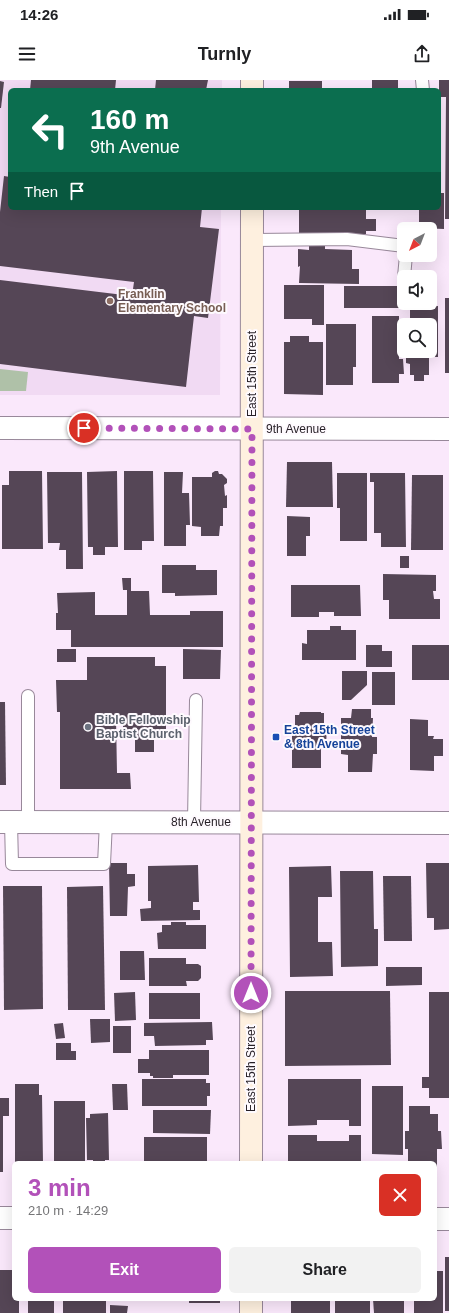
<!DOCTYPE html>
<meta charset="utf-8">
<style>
:root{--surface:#fff;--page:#f2f2f2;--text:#202124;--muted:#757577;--accent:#b251b9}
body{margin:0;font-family:Arial,sans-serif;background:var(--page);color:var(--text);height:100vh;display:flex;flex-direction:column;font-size:15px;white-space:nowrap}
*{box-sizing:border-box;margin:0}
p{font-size:13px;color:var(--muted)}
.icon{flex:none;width:22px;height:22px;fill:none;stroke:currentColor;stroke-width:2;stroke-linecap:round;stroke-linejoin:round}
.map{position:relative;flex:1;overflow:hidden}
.drawer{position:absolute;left:12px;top:1081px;width:425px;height:140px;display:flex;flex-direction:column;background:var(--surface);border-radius:6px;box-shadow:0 4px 16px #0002}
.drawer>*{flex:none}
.top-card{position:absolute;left:8px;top:8px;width:433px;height:122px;border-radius:6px;box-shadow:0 4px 16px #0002;background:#0b6e4f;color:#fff;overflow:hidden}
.needle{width:26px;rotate:222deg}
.fabs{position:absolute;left:397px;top:142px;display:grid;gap:8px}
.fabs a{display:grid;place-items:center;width:40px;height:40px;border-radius:6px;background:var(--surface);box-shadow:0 4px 16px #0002;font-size:20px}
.pin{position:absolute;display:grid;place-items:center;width:34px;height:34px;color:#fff;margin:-17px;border:2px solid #fff;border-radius:50%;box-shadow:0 1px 4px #0007}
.me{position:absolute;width:44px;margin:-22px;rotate:0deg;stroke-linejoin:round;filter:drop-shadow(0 0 3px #0008)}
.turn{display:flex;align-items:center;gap:14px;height:84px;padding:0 16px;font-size:18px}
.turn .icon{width:52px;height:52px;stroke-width:2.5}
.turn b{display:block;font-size:28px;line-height:34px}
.then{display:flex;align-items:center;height:38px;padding:0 16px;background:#0003;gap:8px;font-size:15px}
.round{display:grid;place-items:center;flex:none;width:42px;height:42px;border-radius:6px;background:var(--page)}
.headline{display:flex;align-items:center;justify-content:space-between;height:68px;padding:0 16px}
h1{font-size:24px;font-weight:800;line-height:30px;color:var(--accent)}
.cta{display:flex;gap:8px;margin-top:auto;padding:8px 16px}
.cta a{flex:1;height:46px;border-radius:6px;background:var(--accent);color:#fff;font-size:16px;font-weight:800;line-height:46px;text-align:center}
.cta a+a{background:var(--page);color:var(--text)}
.status{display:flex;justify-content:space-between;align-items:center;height:28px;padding:0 20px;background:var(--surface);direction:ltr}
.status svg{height:11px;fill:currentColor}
header{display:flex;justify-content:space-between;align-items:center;height:52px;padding:0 16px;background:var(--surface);font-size:18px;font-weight:800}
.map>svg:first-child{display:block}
</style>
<div class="status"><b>14:26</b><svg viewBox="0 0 49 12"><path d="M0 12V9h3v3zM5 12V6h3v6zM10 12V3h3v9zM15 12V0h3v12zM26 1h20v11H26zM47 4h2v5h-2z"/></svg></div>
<header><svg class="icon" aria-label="menu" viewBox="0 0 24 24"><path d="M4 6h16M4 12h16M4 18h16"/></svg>Turnly<svg class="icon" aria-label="share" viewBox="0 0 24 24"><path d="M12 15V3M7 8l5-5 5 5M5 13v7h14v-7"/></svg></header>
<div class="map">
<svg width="449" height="1233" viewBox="0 0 449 1233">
<rect width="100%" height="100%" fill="#fae8fb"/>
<path fill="#f1daf3" d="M0,0H222V10H10V128H221L220,315H0Z"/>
<path fill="#afc1a8" d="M0,289L28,292L26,311H0Z"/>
<g fill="#554656">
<path d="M31,0H116L115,10H30Z"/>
<path d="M156,0H208L206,10H155Z"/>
<rect x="372" y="0" width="26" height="10"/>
<path d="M439,0H449V139H445L446,17H439Z"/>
<path d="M0,1L4,2L1,28H0Z"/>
<rect x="289" y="1" width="33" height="9"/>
<path d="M4,96L10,97V128H202L200,147L219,149L208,238L194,236L186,307L0,284V200L132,216L134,202L0,186V132Z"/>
<path d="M439,113H444V149L419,148V128H439Z"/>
<path d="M299,128H366V139H376V151H366V154H299Z"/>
<path d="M309,165H325V169L352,170V189H359V204L299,203L300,186L298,187V169L309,170Z"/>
<path d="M284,205H324V245H312V239H284Z"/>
<rect x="344" y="206" width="57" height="22"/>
<rect x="445" y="218" width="4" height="75"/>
<path d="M410,225L438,226V277H429V295H424V301H414V295H410V284L406,283V271H430V245H410Z"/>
<path d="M372,236H399V279H403L404,294H399V303H372Z"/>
<path d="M326,244H356V287H353V305H326Z"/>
<path d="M290,256H309V262H323V315L284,314V262H290Z"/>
<path d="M287,382H332L333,427H286Z"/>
<path d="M9,391H42L43,469H2V405H9Z"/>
<path d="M117,391L118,467H105V475H93V467H88L87,392Z"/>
<path d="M124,391H153L154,461H142V470H124Z"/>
<path d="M215,391H218L219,394H222L227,399V403L224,405L225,416L227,415V428H223V446H220L219,456H201V447L192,446V397H212V393Z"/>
<path d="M47,392H82L83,489H66V470H59L60,463H48Z"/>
<path d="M164,392H183L182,413H189L190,445H186V466H164Z"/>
<path d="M337,393H367V461H340V428H337Z"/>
<path d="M370,393H405L406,467H381V453H374V402H370Z"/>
<path d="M412,395H443V470H411Z"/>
<path d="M287,436L310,437V456H306V476H287Z"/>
<rect x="400" y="476" width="9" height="12"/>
<path d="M162,485H196V490H217V515L175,516V513H162Z"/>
<path d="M383,494L436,495V511H433L434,519H440V539H389V520H383Z"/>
<path d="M122,498H131V511H149L150,535H190V531H223V567H71V550H56V533H58L57,513L95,512V535H127V510H123Z"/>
<path d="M291,505H360L361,536H334V532H319V537H291Z"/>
<path d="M330,546H341V550H356V580H302V563L307,564V550H330Z"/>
<path d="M366,565H382V571H392V587H366Z"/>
<rect x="412" y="565" width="37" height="35"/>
<rect x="57" y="569" width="19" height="13"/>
<path d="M183,569L221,570L220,599H183Z"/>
<path d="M87,577H155V586H166V656H154V672H135V656H123V638H116L117,693H130L131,709H60V632H57L56,600H87Z"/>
<path d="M342,591H367V605L351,620H342Z"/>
<rect x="372" y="592" width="23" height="33"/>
<path d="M0,622H5L6,705H0Z"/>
<path d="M352,629H371V638H373L372,657H377V674H373L372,692H348V675L341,674V638H351Z"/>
<path d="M300,632H321V633H324V645L327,644L326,667H321V688H292V646H295V635H299Z"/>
<path d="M410,639L428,640V656H434L433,659H443V676H434V691L410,690Z"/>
<path d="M109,783H127V794H135V806L128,807L127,836H110Z"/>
<path d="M426,783H449V849L434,850V838H427Z"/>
<path d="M198,785L199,822H193V830H200V840L141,841L140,829L151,828V821H148V786Z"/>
<path d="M331,786L332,817H318V862H332L333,896L290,897L289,787Z"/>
<path d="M340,791H373L374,849H378V886L341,887Z"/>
<path d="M383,796H411L412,861H384Z"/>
<path d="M3,806H42L43,929L4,930Z"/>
<path d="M103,806L105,930H68L67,807Z"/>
<path d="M171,842H186V845H206V869H158L157,853L162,852V845H171Z"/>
<path d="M120,871H144L145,900H120Z"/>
<path d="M149,878H186V884H198L201,886V898L198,901H186L187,906H149Z"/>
<path d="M386,887H422V905L386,906Z"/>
<path d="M285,911H390L391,985L285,986Z"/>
<path d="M135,912L136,940L115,941L114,913Z"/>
<path d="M429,912H449V1018H429V1008H422V997H429Z"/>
<rect x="149" y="913" width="51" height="26"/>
<path d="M90,939H110V962L91,963Z"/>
<path d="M212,942L213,960H206V965L155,966L154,956H144V943Z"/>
<path d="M63,943L65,958L56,959L54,944Z"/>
<rect x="113" y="946" width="18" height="27"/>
<path d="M56,963H71V971H76V980H56Z"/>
<path d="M149,970H209V995H173V998H153V996H150V993H138V979H149Z"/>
<path d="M142,999H206V1003H210V1016H207V1026H142Z"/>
<path d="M288,999H361V1046H349V1040H317V1045L288,1046Z"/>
<path d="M15,1004H39V1015H42L43,1083H15Z"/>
<path d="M112,1004H127L128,1030H113Z"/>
<path d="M372,1006H403V1075L372,1074Z"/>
<path d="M0,1018H9V1036H3V1092H0Z"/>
<rect x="54" y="1021" width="31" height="62"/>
<path d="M409,1026H430V1034H438V1051H441L442,1069H437V1089H435V1083H408V1069H405V1051H409Z"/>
<path d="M153,1030H211L210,1054L153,1053Z"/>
<path d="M108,1033L109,1080H105V1083H93V1080H87L86,1038H90V1034Z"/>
<path d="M288,1055H317V1061H349V1055H361V1083H288Z"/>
<rect x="144" y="1057" width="63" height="26"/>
<rect x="445" y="1177" width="4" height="54"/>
<path d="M0,1190H14V1219H19V1233H0Z"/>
<path d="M435,1191H443V1233H414V1219H435Z"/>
<rect x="28" y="1219" width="26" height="14"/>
<rect x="63" y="1219" width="43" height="14"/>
<rect x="139" y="1219" width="22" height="2"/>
<rect x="189" y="1219" width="31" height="4"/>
<rect x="291" y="1219" width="39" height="14"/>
<path d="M337,1219H370V1233H335V1221H337Z"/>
<path d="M373,1219H404V1233H374Z"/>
<path d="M110,1225L128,1226L127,1233H110Z"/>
</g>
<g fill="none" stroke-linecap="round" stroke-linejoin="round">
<g stroke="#98889a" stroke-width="14">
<g id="service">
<path d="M422,0L423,10"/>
<path d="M252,160L347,159L404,166"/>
<path d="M404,197L406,175"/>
<path d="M28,616V742"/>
<path d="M11,742L12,784H104L106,742"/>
<path d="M194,742L196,620"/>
</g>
</g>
<g stroke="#98889a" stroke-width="24">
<g id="minor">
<path d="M0,348L449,349"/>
<path d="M0,742L449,743"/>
<path d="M0,1138H14"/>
<path d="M435,1139H449"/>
</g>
</g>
<g stroke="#98889a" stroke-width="24">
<g id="secondary">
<path d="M252,10V0"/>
<path d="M251,1083L252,128"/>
<path d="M251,1233V1219"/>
</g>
</g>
<use href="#service" stroke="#fff" stroke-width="12"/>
<use href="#minor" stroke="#fff" stroke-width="22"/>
<use href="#secondary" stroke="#fef0df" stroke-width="22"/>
</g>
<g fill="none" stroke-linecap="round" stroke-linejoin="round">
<path stroke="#b251b9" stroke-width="7" stroke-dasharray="0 12.6" d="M84,348L252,349L251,913"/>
</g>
<circle fill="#8d6e63" stroke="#fefafe" stroke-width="1.5" cx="110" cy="221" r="4"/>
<circle fill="#6b7280" stroke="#fefafe" stroke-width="1.5" cx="88" cy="647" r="4"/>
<rect fill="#1a4fb4" stroke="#fefafe" stroke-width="1.5" x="272" y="653" width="8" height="8" rx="2"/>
<g text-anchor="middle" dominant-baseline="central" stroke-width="4" stroke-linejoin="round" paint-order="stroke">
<g font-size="12" font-weight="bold" fill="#785e54" stroke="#fefafe" text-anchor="start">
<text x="118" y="214">Franklin<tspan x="118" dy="14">Elementary School</tspan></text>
</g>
<g font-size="12" fill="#261f26" stroke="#fefafe">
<text transform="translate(252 294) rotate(-90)">East 15th Street</text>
<text x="296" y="349">9th Avenue</text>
<text x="201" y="742">8th Avenue</text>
<text transform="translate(251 989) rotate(-90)">East 15th Street</text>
</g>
<g font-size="12" font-weight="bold" fill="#5b616d" stroke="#fefafe" text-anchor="start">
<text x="96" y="640">Bible Fellowship<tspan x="96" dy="14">Baptist Church</tspan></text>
</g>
<g font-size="12" font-weight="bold" fill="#164399" stroke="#fefafe" text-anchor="start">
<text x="284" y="650">East 15th Street<tspan x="284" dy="14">&amp; 8th Avenue</tspan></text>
</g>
</g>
</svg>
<div class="fabs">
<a><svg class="needle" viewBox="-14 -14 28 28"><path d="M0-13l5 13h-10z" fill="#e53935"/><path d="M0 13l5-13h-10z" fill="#757577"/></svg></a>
<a><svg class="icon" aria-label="sound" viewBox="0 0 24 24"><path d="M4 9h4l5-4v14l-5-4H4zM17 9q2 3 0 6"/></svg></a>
<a><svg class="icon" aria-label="search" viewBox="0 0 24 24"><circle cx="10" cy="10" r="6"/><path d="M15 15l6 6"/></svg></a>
</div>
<div class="pin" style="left:84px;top:348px;background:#d93025"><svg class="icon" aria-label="arrive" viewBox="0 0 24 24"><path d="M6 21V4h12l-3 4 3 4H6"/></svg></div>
<svg class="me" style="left:251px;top:913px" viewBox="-20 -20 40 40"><circle r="17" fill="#b251b9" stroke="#fff" stroke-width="3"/><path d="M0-11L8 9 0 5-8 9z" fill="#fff"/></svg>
<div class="top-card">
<div class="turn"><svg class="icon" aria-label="left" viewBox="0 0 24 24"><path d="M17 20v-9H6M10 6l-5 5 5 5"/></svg><div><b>160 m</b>9th Avenue</div></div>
<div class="then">Then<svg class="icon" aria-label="arrive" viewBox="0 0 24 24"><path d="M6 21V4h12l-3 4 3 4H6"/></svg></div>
</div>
<section class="drawer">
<div class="headline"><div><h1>3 min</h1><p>210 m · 14:29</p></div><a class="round" style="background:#d93025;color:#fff"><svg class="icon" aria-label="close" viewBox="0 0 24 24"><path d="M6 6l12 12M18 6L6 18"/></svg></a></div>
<div class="cta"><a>Exit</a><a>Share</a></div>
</section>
</div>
